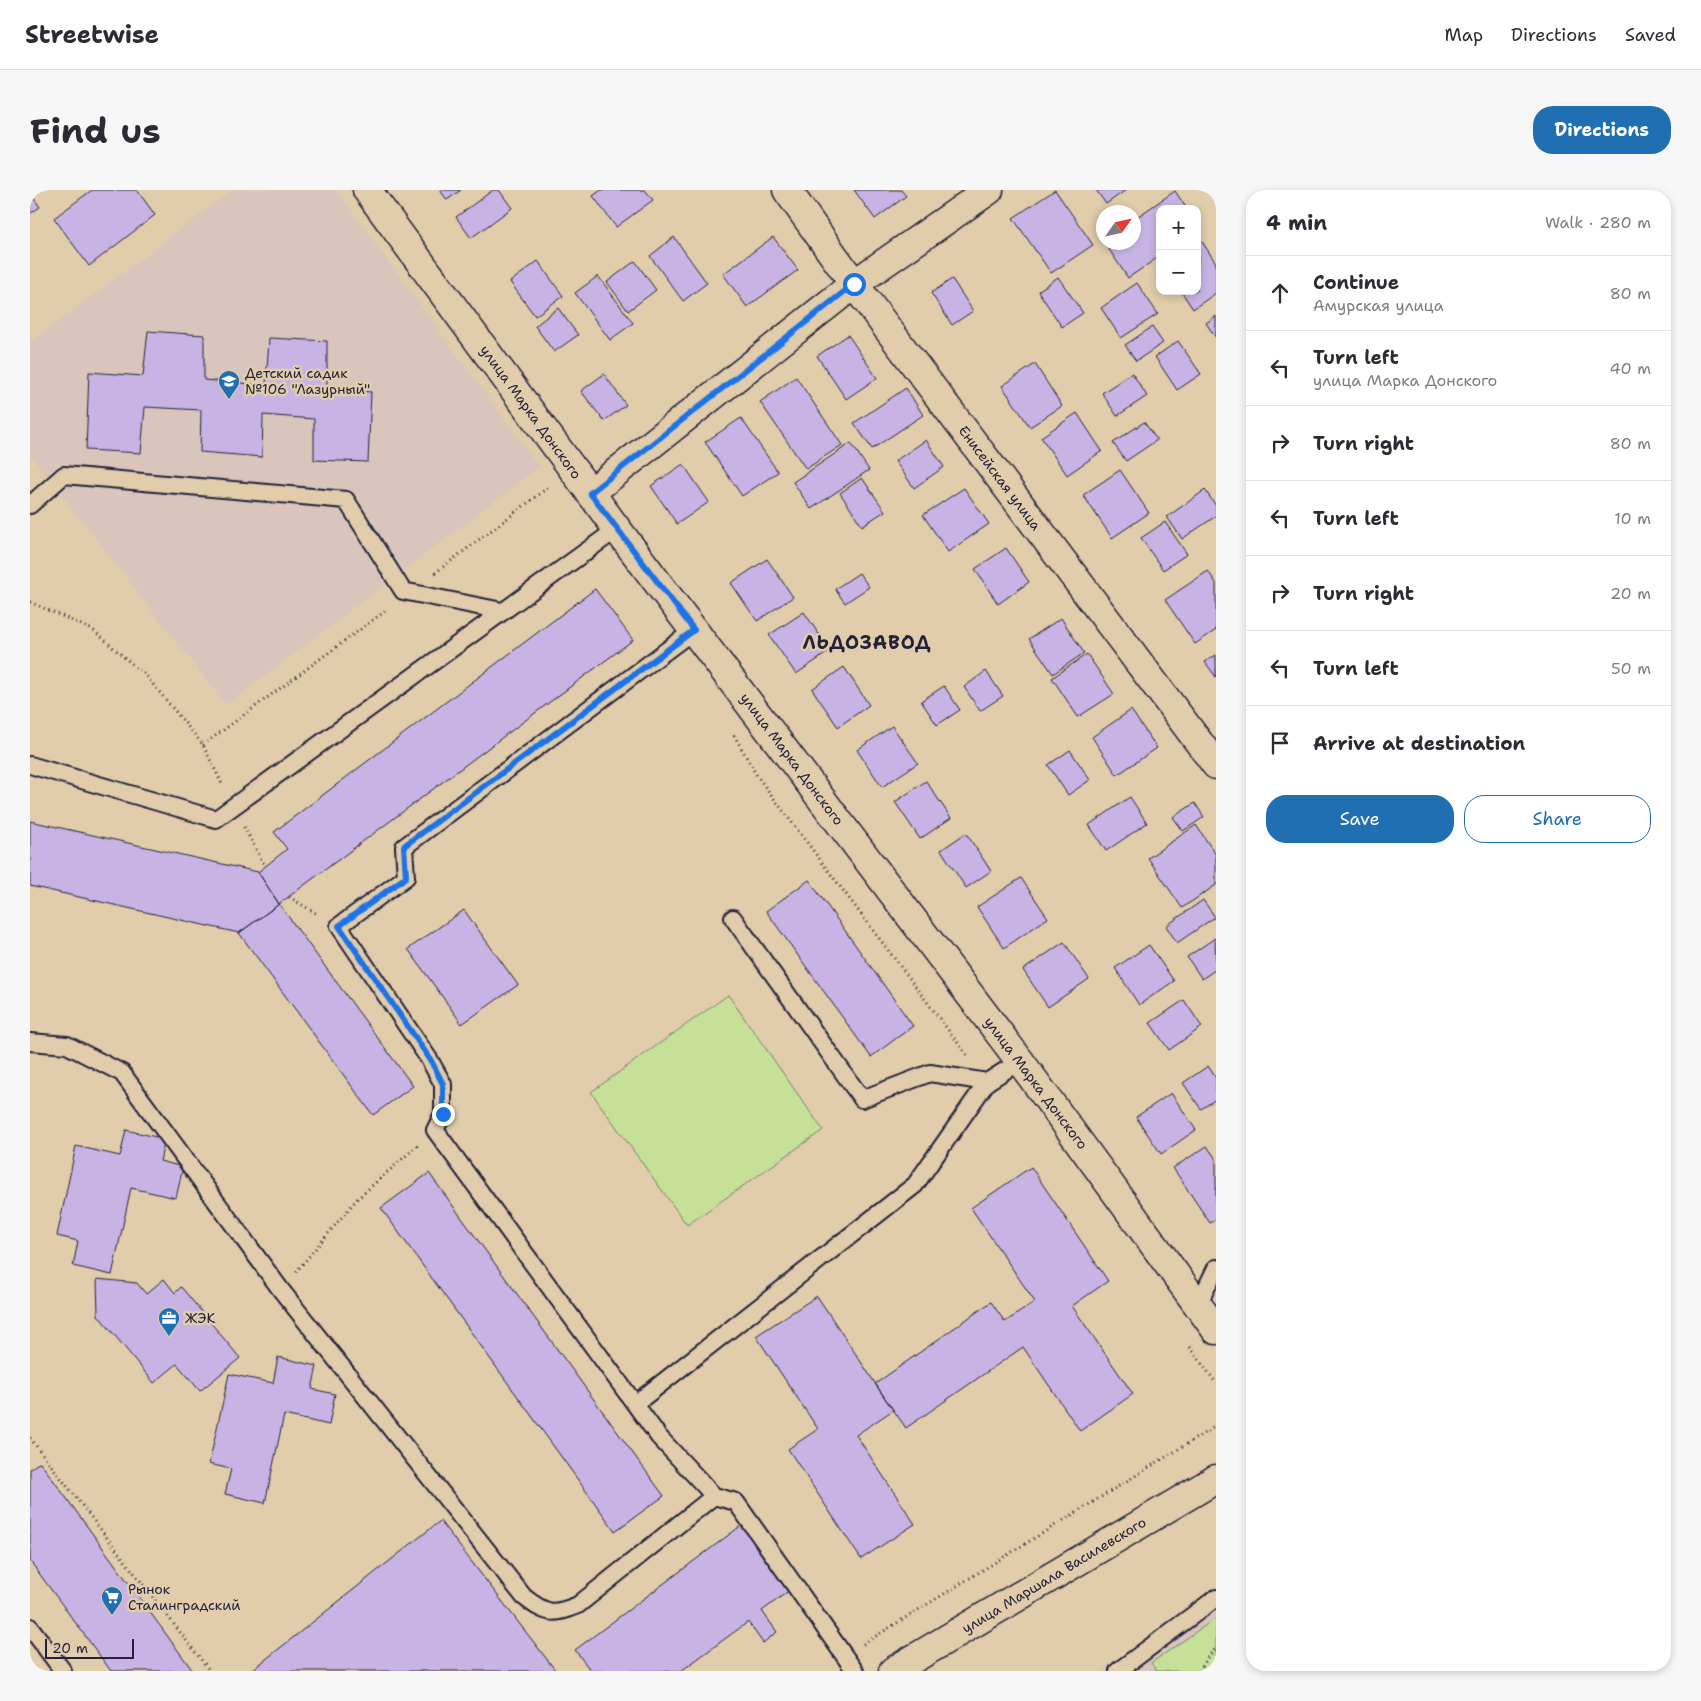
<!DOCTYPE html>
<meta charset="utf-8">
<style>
body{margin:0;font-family:"Shantell Sans",sans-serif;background:#f7f7f7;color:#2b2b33}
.controls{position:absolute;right:15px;top:15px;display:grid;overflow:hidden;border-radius:10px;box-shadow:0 2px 8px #0003}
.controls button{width:45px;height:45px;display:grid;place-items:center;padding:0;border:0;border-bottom:1px solid #e1e1e2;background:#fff;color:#2b2b33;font:25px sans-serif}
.compass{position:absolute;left:1066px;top:15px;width:45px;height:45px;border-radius:50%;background:#fff;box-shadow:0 2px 8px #0003;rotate:56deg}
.scale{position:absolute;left:15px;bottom:12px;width:89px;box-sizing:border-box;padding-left:5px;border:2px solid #22223b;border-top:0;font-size:14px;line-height:18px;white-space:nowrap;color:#22223b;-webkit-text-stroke:4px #e1ccab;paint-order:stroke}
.stop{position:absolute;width:15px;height:15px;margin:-11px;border:4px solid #1a73e8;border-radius:50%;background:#fff}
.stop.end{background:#1a73e8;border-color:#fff;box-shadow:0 1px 5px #0008}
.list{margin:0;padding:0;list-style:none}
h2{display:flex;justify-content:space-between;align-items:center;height:65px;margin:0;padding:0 20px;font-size:21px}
h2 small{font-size:16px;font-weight:400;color:#7c7c81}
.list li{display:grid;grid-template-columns:32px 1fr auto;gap:15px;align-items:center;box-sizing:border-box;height:75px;padding:0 20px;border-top:1px solid #e1e1e2}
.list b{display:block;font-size:19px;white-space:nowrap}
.list p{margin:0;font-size:16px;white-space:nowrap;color:#7c7c81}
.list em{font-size:16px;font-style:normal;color:#7c7c81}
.actions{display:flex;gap:10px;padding:15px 20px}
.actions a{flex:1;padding:11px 0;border:1px solid #1f6fb2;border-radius:20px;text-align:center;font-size:18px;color:#1f6fb2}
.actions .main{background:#1f6fb2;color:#fff}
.icon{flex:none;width:28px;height:28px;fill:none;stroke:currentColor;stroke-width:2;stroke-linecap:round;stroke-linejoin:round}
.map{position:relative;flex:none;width:1186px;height:1481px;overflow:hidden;border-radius:20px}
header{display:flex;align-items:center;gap:30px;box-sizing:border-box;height:70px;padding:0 25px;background:#fff;border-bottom:1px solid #e1e1e2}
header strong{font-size:24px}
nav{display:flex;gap:28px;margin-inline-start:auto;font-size:18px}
.intro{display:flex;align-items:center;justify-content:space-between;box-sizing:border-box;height:120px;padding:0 30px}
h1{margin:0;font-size:35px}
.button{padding:12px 22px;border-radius:20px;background:#1f6fb2;color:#fff;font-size:18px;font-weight:700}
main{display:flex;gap:30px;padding:0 30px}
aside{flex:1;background:#fff;border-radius:20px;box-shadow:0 2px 8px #0003}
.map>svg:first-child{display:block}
.built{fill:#d9c5bc}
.green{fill:#c6e097;stroke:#748169}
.building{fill:#c7b4e4;stroke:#22223b}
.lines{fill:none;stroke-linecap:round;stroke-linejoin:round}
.lane-casing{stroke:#22223b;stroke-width:20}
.street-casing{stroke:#22223b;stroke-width:31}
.secondary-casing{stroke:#22223b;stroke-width:31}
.path{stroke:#22223b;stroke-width:3;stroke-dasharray:1 4;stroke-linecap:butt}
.lane{stroke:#e1ccab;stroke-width:16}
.street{stroke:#e1ccab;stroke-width:28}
.secondary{stroke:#e1ccab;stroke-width:28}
.route{stroke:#1a73e8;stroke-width:6}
.labels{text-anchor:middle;stroke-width:5;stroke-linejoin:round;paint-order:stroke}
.poi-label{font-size:14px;fill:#22223b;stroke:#e1ccab;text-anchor:start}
.street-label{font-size:14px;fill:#22223b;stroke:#e1ccab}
.district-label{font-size:19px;font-weight:bold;letter-spacing:1px;fill:#22223b;stroke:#e1ccab}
</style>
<header>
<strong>Streetwise</strong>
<nav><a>Map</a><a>Directions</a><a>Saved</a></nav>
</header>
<div class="intro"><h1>Find us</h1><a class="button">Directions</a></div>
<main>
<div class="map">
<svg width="1186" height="1481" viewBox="0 0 1186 1481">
<rect width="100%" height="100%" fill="#e1ccab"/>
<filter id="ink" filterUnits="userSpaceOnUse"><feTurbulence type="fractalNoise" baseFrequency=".02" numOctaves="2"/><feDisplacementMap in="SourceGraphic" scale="10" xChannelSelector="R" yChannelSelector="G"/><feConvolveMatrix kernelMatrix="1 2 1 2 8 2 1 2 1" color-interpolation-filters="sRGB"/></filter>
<g filter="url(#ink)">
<!-- built -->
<path class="built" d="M203 0H306L509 277 196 515 0 264V153Z
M1186 1402V1481H1070Z"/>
<!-- green -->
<path class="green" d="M698 805 793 940 657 1035 561 902Z
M1186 1428V1481H1127L1121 1473Z"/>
<!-- building -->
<path class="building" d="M62 0H107L125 25 59 76 24 28Z
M410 0H431L417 10Z
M463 0H469L482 18 441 48 426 27Z
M571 0H615L623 10 586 37 563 6Z
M824 0H871L876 6 845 29Z
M1025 0 1063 55 1021 83 983 28Z
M1066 0H1096L1076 14Z
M1145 1 1157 19H1130V66L1098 88 1074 52H1104V29Z
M0 3 10 17 1 23 0 22Z
M644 47 677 93 653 111 620 66Z
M743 47 768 80 717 117 693 84Z
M1169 47 1186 73V103L1163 119 1151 101H1167Z
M508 71 533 106 505 126 480 92Z
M605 71 626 100 598 121 577 92Z
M568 86 603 133 580 150 545 103Z
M1028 87 1053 123 1032 137 1008 101Z
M922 89 943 121 922 135 901 103Z
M1107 93 1128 124 1091 148 1071 118Z
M528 118 548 145 524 162 505 136Z
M1186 126V148L1176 133Z
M1122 137 1133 153 1106 171 1095 155Z
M118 141 174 145V190L236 195 239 148 297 151V198L341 202 338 272 284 270V229L233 225 232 267 170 262 171 220 115 217 111 263 56 260 59 182 113 186Z
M818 145 847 188 816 209 787 166Z
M1148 151 1171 184 1147 200 1125 167Z
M1005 174 1032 216 1000 237 972 196Z
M1102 183 1117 206 1087 226 1072 203Z
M574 184 596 215 574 231 551 201Z
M766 187 812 255 776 279 730 212Z
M876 198 893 225 842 259 824 233Z
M1047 223 1072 261 1037 285 1011 247Z
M711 228 748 282 712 306 675 252Z
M1114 232 1127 250 1096 271 1083 253Z
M896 250 914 277 884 298 865 271Z
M821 253 839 280 781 319 763 292Z
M653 274 679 312 647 334 621 296Z
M1090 280 1119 323 1082 348 1053 305Z
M832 288 855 321 832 336 810 303Z
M934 298 959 334 918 362 893 325Z
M1175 300 1186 316V326L1152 349 1137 327Z
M1135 332 1157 364 1133 380 1111 348Z
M976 358 999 392 968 414 945 379Z
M737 369 763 407 727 431 701 393Z
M1178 381 1186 393V440L1165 454 1135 410Z
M829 383 839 397 815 413 805 399Z
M565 399 603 450 249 714 228 682 257 659 244 642Z
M774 422 800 461 766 484 739 445Z
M1031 428 1054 463 1023 484 999 449Z
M1057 464 1084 504 1048 527 1022 488Z
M1186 465V487L1175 472Z
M814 477 839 515 808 537 782 499Z
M956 481 973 506 950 521 934 497Z
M914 496 930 520 907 535 891 511Z
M1101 520 1127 558 1087 585 1062 547Z
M862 536 888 573 852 597 827 560Z
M1040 560 1060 590 1038 605 1018 575Z
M896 591 921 628 890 649 865 612Z
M1100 607 1117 633 1076 661 1059 635Z
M1165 613 1174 627 1153 641 1143 627Z
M0 631 228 682 249 714 209 743 0 696Z
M1166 635 1186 665V695L1152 718 1118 668Z
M936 643 961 681 936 698 911 660Z
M991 688 1018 728 974 758 947 717Z
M779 690 883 836 841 867 736 721Z
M1173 710 1185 727 1147 753 1136 736Z
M249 714 383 896 343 925 209 743Z
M434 720 488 795 432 834 378 759Z
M1185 748 1186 779 1172 789 1157 767Z
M1034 752 1059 789 1018 817 993 780Z
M1119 755 1144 791 1109 815 1085 778Z
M1154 810 1172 837 1139 860 1120 833Z
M1178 876 1186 888V909L1171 919 1153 893Z
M1141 903 1166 940 1131 964 1106 927Z
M96 940 135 949 130 971 153 977 146 1008 101 998 82 1085 43 1076 48 1051 27 1046 46 956 90 966Z
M1177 956 1186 969V1029L1180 1033 1143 978Z
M1001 977 1078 1091 1042 1116 1103 1204 1050 1241 993 1157 876 1238 845 1194 961 1112 975 1132 1005 1112 941 1018Z
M399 983 634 1306 585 1341 351 1018Z
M67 1089 107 1093 116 1104 134 1089 145 1103 151 1097 210 1168 170 1201 147 1174 124 1193 68 1125Z
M787 1106 863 1220 826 1245 885 1334 831 1369 758 1259 788 1239 726 1146Z
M248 1167 287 1176 282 1199 305 1204 299 1235 254 1225 235 1313 195 1304 201 1279 179 1274 199 1184 243 1193Z
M10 1272 163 1481H81L0 1371V1279Z
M410 1331 526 1481H221Z
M716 1332 764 1397 732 1421 747 1442 733 1453 718 1432 651 1481H561L545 1460Z"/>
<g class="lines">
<!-- lane casing -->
<g class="lane-casing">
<path id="lane" d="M0 315 34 285 316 310 373 401 472 421
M664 440 374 657 376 687 309 736 399 869 413 894V924L405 940 629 1247 684 1306 706 1312 825 1481
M0 575 186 629 587 339
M703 728 832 909 900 883 957 892
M0 852 37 855 92 883 251 1100 494 1407C516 1424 522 1426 548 1415L684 1306
M1168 1115 1186 1078
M605 1214 885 995 957 892 990 871
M0 1437 33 1481
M1088 1481 1186 1408"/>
</g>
<!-- street casing -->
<g class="street-casing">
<path id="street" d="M337 0 587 339 990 871 1186 1140
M757 0 824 94 1186 575
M560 303 824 94 959 0"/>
</g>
<!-- secondary casing -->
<g class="secondary-casing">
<path id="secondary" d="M863 1481 1186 1289"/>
</g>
<!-- path -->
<path class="path" d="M405 383 520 296
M0 412 63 440 117 487 173 555 193 596
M704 545 727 586 937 865
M173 555 358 419
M214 637 235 676
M259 707 289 725
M266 1082 327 1009 388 955
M1160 1157 1186 1193
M0 1248 180 1481
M833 1454 1186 1236
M1170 1481 1177 1468 1186 1458"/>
<!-- lane -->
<use href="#lane" class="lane"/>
<!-- street -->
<use href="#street" class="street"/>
<!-- secondary -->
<use href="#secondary" class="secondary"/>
</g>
</g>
<g class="lines" filter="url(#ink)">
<!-- route -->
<path class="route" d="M413 924V894L400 869 309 736 376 687 374 656 664 440 560 303 824 94"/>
</g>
<!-- icons -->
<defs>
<g id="school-pin" transform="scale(1.125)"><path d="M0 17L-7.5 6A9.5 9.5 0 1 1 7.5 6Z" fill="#1f6fb2" stroke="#e1ccab"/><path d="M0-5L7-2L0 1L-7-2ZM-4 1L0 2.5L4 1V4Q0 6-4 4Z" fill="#fff"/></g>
<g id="office-pin" transform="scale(1.125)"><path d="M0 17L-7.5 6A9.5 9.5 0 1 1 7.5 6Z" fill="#1f6fb2" stroke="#e1ccab"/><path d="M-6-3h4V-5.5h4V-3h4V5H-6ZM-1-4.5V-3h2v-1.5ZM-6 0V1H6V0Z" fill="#fff"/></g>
<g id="supermarket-pin" transform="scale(1.125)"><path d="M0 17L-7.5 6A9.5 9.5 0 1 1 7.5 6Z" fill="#1f6fb2" stroke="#e1ccab"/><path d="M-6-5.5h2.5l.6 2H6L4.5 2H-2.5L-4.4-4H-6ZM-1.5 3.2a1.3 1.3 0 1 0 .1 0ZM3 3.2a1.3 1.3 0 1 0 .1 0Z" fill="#fff"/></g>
</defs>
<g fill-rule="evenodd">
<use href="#school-pin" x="199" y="191"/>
<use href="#office-pin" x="139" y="1128"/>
<use href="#supermarket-pin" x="82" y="1407"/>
</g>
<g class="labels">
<!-- poi labels -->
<g class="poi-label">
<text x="215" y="188">Детский садик<tspan x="215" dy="16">№106 "Лазурный"</tspan></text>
<text x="155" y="1133">ЖЭК</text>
<text x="98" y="1404">Рынок<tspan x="98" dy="16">Сталинградский</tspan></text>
</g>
<!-- street labels -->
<g class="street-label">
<text transform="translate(501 222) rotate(54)" y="5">улица Марка Донского</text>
<text transform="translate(970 288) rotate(53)" y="5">Енисейская улица</text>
<text transform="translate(762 569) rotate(53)" y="5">улица Марка Донского</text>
<text transform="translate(1006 893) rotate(53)" y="5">улица Марка Донского</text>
<text transform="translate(1024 1385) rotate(-31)" y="5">улица Маршала Василевского</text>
</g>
<!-- district labels -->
<g class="district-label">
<text x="837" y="459">ЛЬДОЗАВОД</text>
</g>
</g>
</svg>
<div class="controls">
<button>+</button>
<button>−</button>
</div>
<svg class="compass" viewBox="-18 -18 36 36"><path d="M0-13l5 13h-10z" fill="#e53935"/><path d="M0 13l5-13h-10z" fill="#7c7c81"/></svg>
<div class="scale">20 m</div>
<div class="stop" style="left:824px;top:94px"></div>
<div class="stop end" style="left:413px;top:924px"></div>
</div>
<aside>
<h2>4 min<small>Walk · 280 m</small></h2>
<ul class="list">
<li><svg class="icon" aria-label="ahead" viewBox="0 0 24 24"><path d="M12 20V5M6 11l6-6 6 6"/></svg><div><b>Continue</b><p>Амурская улица</p></div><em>80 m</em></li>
<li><svg class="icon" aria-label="left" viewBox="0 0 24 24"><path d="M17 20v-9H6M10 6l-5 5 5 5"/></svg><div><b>Turn left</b><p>улица Марка Донского</p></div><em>40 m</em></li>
<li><svg class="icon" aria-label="right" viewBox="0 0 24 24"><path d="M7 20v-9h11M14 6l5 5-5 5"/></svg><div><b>Turn right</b></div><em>80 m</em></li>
<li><svg class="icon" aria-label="left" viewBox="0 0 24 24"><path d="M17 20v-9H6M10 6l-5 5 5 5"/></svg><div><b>Turn left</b></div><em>10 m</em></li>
<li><svg class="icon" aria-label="right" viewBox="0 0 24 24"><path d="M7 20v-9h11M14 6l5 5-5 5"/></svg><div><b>Turn right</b></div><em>20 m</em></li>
<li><svg class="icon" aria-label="left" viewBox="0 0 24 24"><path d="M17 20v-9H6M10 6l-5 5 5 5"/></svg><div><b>Turn left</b></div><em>50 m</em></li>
<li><svg class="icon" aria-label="arrive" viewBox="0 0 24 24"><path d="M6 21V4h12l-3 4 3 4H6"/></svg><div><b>Arrive at destination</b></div></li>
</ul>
<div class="actions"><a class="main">Save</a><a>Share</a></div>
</aside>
</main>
